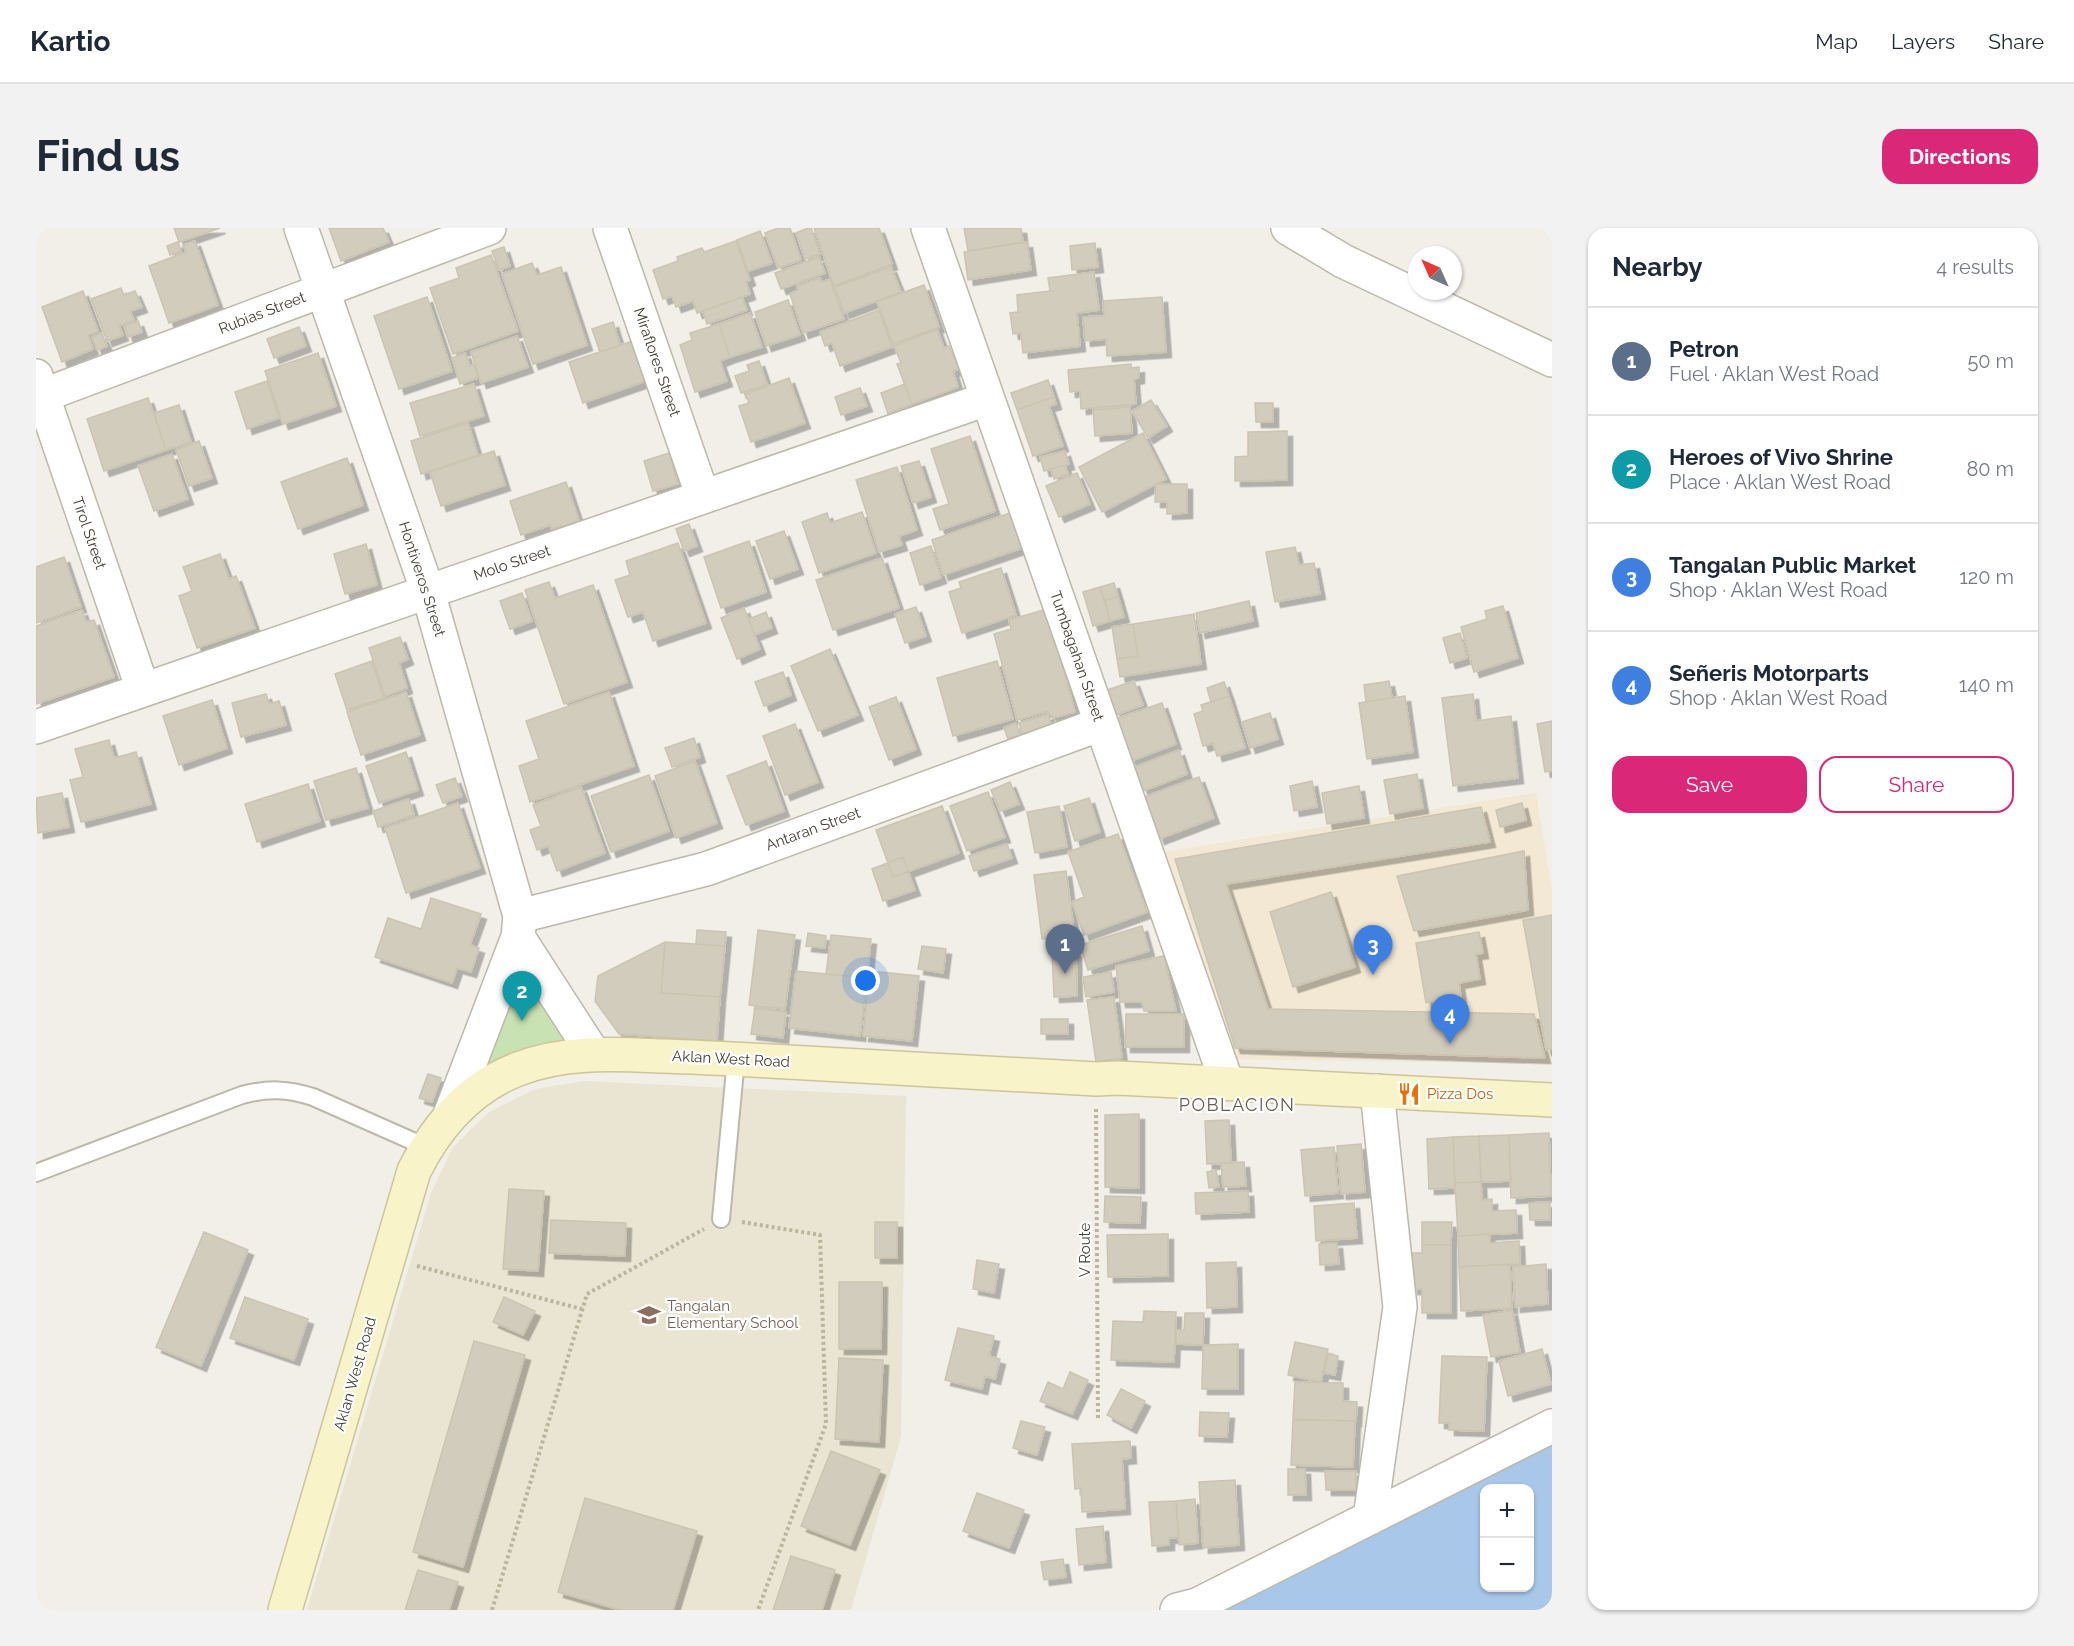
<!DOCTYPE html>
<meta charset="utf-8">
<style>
body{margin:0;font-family:Raleway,sans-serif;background:#f2f2f3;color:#1f2937}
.controls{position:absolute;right:18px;bottom:18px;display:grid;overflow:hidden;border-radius:12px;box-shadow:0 2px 4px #0004}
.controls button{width:54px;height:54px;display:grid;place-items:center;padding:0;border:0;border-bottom:2px solid #e0e1e3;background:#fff;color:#1f2937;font:30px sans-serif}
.compass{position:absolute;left:1372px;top:18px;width:54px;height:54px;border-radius:50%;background:#fff;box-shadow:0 2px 4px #0004;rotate:315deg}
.you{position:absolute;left:830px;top:753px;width:21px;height:21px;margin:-15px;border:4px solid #fff;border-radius:50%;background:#1a73e8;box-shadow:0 0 0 9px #1a73e833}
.badge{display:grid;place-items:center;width:39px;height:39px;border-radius:50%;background:#db2777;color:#fff;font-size:20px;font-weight:700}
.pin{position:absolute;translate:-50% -50px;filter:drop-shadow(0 2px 3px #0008)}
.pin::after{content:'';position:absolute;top:32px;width:21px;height:18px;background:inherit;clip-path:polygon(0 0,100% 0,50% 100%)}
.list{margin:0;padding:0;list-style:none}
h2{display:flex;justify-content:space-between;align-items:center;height:78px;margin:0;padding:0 24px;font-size:26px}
h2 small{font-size:20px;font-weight:400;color:#747a83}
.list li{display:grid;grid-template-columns:39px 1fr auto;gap:18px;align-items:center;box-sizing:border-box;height:108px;padding:0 24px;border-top:2px solid #e0e1e3}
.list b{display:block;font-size:22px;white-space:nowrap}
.list p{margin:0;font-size:20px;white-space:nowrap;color:#747a83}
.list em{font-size:20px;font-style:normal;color:#747a83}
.actions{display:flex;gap:12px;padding:18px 24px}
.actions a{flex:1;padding:14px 0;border:2px solid #db2777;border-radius:18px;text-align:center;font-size:21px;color:#db2777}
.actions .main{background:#db2777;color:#fff}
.map{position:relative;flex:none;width:1516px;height:1382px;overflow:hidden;border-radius:18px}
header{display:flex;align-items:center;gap:36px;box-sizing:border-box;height:84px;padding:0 30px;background:#fff;border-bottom:2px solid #e0e1e3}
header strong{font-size:28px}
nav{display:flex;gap:33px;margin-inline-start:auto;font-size:21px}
.intro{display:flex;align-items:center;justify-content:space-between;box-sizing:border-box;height:144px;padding:0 36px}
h1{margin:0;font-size:42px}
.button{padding:15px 27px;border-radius:18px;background:#db2777;color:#fff;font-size:21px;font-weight:700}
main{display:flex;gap:36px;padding:0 36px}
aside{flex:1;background:#fff;border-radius:18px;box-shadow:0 2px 4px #0004}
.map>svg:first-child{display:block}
.commercial{fill:#f2e8d3}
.education{fill:#e9e5d2}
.green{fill:#c8e2b3}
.water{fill:#a8c7e9;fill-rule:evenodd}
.building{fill:#d2ccbd;stroke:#ccc4b1;stroke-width:1.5;filter:url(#shadow)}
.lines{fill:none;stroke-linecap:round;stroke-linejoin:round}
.service-casing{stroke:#bcb8aa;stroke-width:20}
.minor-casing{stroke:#bcb8aa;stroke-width:36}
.tertiary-casing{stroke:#bcb8aa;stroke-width:36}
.secondary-casing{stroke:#cdc59a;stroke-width:36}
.path{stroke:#bcb49d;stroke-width:4;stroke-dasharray:3 3;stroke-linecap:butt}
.service{stroke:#fff;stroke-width:16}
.minor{stroke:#fff;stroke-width:33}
.tertiary{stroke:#fff;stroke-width:33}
.secondary{stroke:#f9f3c9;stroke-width:33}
.labels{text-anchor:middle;stroke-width:4.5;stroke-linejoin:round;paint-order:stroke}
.street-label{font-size:15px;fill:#444036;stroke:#fff}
.food-label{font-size:15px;fill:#c56008;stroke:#fff;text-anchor:start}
.education-label{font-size:15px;fill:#785e54;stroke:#fff;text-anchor:start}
.quarter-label{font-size:18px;letter-spacing:1.5px;fill:#655f4f;stroke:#fff}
</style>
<header>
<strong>Kartio</strong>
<nav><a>Map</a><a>Layers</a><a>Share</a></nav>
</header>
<div class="intro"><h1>Find us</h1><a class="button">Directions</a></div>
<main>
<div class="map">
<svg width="1516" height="1382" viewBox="0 0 1516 1382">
<defs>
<filter id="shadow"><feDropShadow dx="5.5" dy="5.5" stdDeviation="0" flood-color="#0004"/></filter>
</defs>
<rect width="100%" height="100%" fill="#f1efe7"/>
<!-- commercial -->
<path class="commercial" d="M1500 565 1516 663V836L1188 831 1115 626Z"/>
<!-- education -->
<path class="education" d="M548 853 870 868 865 1209 815 1382H271L395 965 417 919 453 884 499 861Z"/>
<!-- green -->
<path class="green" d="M485 743 534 818 446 842Z"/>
<!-- water -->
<path class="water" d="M1516 1208V1382H1182ZM1448 1260H1494V1360H1448Z"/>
<!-- building -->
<path class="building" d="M138 0H184L143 14Z
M293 0H347L353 14 305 33Z
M742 0H754L765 32 742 40 729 5Z
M772 0H775L784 26 769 31 760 5Z
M778 0H843L856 36 798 58Z
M928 0H985L987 14 932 23Z
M724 3 736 35 712 43 701 12Z
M159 13 182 77 133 95 113 38 150 24 147 17Z
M700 13 714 52 710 54 714 66 661 85 657 73 640 79 636 68 627 71 617 42 642 33 641 29 666 20 668 24Z
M142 14 145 23 134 27 131 18Z
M991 14 995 42 932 52 928 24Z
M1059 15 1062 39 1036 42 1034 18Z
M468 19 474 38 463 42 456 23Z
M455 27 482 103 417 126 394 60 423 50 420 40Z
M783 29 789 45 745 61 739 45Z
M496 35 501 47 525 39 551 117 497 136 466 46Z
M855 39 865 64 808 85 799 59Z
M1058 44 1063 82 1041 85 1044 118 987 125 985 105 977 106 974 85 982 84 981 67 1014 63 1012 50Z
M784 50 786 54 794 51 808 91 767 105 754 66 762 62 761 58Z
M888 57 903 99 857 116 841 74Z
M85 60 88 67 99 63 106 79 94 83 98 92 83 98 87 107 71 113 55 71Z
M47 63 62 103 52 107 57 121 26 134 6 79Z
M391 69 416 143 363 161 338 88Z
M706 69 711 82 671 96 667 83Z
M1126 69 1130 124 1071 128 1070 111 1049 113 1047 89 1068 88 1067 73Z
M752 72 764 107 730 118 719 84Z
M843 82 856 119 804 138 796 115 789 118 784 104Z
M714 85 726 119 694 129 683 96Z
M102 93 106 104 92 109 88 98Z
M577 94 584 117 564 124 556 101Z
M683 96 694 129 684 133 691 153 659 164 644 117 656 112 654 105Z
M263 99 270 118 238 130 231 111Z
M901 101 908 120 913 118 923 141 917 143 922 159 876 176 861 136 865 135 858 118Z
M65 105 71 118 61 122 56 109Z
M481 108 492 139 445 155 435 124Z
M597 113 610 153 547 175 533 134Z
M282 125 300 178 247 196 229 143Z
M429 125 434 138 438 136 442 150 424 156 416 130Z
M723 133 731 156 705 165 699 148 713 143 711 137Z
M1095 136V140L1103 139V150L1098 151 1100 176 1045 181 1044 163 1034 164 1032 142Z
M753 150 769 195 715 214 703 178 713 175 710 166Z
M1012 152 1018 169 981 182 975 165Z
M231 153 243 190 211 201 199 164Z
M438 156 448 188 384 208 374 175Z
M869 156 876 176 852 186 845 165Z
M824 160 831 178 805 187 799 169Z
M1018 169 1020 176 1013 178 1027 218 997 228 981 182Z
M112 170 130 222 68 243 51 191Z
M1115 172 1131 198 1112 210 1096 183Z
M1219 175H1237V194H1220Z
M143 177 155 214 130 222 118 185Z
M1094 179 1096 205 1059 208 1057 182Z
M432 195 442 227 385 246 375 213Z
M1251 203V252L1199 253V229L1212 228V204Z
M1107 205 1130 251 1066 284 1043 239Z
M934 208 959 283 904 302 897 281 913 276 895 221Z
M163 213 176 250 153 258 140 222Z
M458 223 469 257 405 278 394 244Z
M1029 223 1033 236 1008 243 1004 229Z
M633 225 642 256 617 263 608 233Z
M136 226 152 271 118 283 102 238Z
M311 230 327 277 262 301 245 254Z
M883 233 895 269 877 275 865 238Z
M1029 237 1032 246 1018 251 1015 241Z
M861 239 881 302 863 308 866 317 843 324 820 252Z
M1041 245 1054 276 1023 289 1010 258Z
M530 254 543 293 516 301 514 297 485 307 474 273Z
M1120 256H1151V285L1131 286V274H1119Z
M826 284 840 325 783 345 766 294 791 285 794 295Z
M974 285 986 320 907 347 896 312Z
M653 296 661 318 648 323 640 301Z
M748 303 762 341 734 351 720 313Z
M713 313 730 364 685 380 668 329Z
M642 315 670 395 617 413 607 384 592 389 579 352 594 347 590 333Z
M330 316 341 357 309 366 298 326Z
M895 318 905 350 884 357 874 325Z
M1259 319 1263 337 1278 335 1284 366 1239 374 1230 324Z
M184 326 193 351 200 348 219 400 161 420 143 368 156 363 147 339Z
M28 329 45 379 0 395V339Z
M846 330 863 380 797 402 780 352Z
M965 340 980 387 926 405 913 364 925 360 923 354Z
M513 354 519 370 557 357 591 454 528 476 489 362Z
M1078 355 1082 368 1069 373 1064 359Z
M1064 359 1074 393 1057 398 1047 364Z
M486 365 496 393 474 401 464 373Z
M1082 368 1088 389 1074 393 1069 373Z
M1213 373 1217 393 1164 405 1160 385Z
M1467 378 1482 430 1438 444 1425 399 1451 391 1449 383Z
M880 379 890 408 869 415 859 386Z
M708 380 724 421 701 431 685 390Z
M1011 381 1039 484 1017 490 1012 483 981 492 958 406 975 401 973 392Z
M46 382 50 394 58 392 78 449 0 476V398Z
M730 384 736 400 718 407 713 391Z
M1158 386 1165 436 1084 449 1081 431 1102 428 1097 396Z
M1097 396 1102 428 1081 431 1076 399Z
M1424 405 1431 430 1414 435 1407 410Z
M364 409 372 431 363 435 371 460 349 468 333 420Z
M794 421 822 487 782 503 755 438Z
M336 433 348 470 311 482 299 446Z
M961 433 977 491 917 508 901 450Z
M747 444 755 467 728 478 719 454Z
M1098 453 1107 477 1080 487 1071 462Z
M1353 453 1356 470 1330 474 1328 457Z
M1188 454 1193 468 1175 474 1171 460Z
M370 464 384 507 325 527 311 484Z
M573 464 598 538 494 574 483 538 503 531 490 493Z
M230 466 233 476 243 473 250 497 205 509 196 475Z
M1437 466 1440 493 1475 488 1482 550 1417 558 1406 470Z
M1193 468 1209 520 1181 528 1177 515 1167 518 1158 486 1167 483 1165 477Z
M1369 468 1377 524 1331 531 1323 475Z
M860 469 880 521 853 532 833 479Z
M176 472 191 520 143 537 127 488Z
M1126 475 1140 516 1095 533 1079 491Z
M1234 485 1242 511 1214 520 1206 494Z
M1012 486 1015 497 986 506 983 495Z
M1516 493V543L1509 544 1501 496Z
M980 495 984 507 972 511 968 500Z
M759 496 782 554 749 567 727 508Z
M658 510 664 529 636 539 629 520Z
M73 512 78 530 100 524 115 576 45 594 34 552 47 549 39 521Z
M1143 522 1151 546 1107 563 1099 539Z
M370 524 382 562 343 575 330 538Z
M659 533 681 595 640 610 619 548Z
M730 533 748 583 710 597 691 548Z
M320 540 332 580 290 592 278 553Z
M1381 546 1387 580 1354 586 1348 552Z
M613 547 633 603 575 624 555 568Z
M1163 549 1178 590 1123 611 1108 569Z
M419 550 426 568 407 575 400 557Z
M1276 553 1281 579 1258 583 1254 558Z
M974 554 983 576 964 583 955 562Z
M272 556 284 593 221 614 209 576Z
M1323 558 1328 590 1291 596 1286 565Z
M545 559 569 625 521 643 512 618 501 622 494 602 505 598 497 577Z
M952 564 969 609 931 623 914 578Z
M26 565 33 599 2 605 0 570Z
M1053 570 1064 604 1039 613 1028 578Z
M373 571 378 587 342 599 337 583Z
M422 575 444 640 370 665 349 600Z
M1486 575 1490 592 1464 599 1460 582Z
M906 578 923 625 857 649 840 602Z
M1023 578 1031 619 999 625 991 584Z
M1445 579 1454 614 1190 656 1232 781 1498 786 1509 830 1199 820 1139 631Z
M1082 606 1111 684 1048 707 1036 674 1048 669 1032 624Z
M971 616 976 630 938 643 933 628Z
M1488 623 1492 682 1378 703 1361 648Z
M867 629 879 662 847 673 836 641Z
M1030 643 1040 718 1019 720 1017 710 1006 711 998 647Z
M1295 664 1319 739 1257 759 1234 684Z
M395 670 445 686 434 717 443 720 435 744 421 740 416 755 339 729 352 690 385 701Z
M1516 687V821L1510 822 1487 692Z
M1106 698 1113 723 1052 742 1044 717Z
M661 702 690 704 689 718 660 716Z
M722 702 759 707 749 781 713 777Z
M1443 704 1447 725 1440 726 1444 751 1423 755 1425 769 1390 775 1380 715Z
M772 705 790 708 789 720 770 718Z
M795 707 835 711 831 750 790 746Z
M629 714 689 718 684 769 625 765Z
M629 714 625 765 684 769 681 813 583 806 559 773 562 748Z
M886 718 910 721 907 745 882 741Z
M1040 723 1041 768 1018 769 1016 724Z
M1128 728 1140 783H1108L1106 774H1084L1080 738Z
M760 743 831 750 824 808 753 800Z
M834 743 883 748 876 813 827 808Z
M1075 744 1078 764 1050 769 1047 749Z
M1078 769 1086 830 1060 834 1051 772Z
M719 780 750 784 747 810 715 806Z
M1090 786H1148V819H1089Z
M1005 791H1032V806H1005Z
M392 846 405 850 396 874 383 870Z
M1103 886V960L1069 959V887Z
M1193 892 1195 935 1171 936 1169 893Z
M1513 905 1515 968 1475 970 1473 907Z
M1473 907 1475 953 1445 954 1443 908Z
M1443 908 1445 954 1419 955 1417 909Z
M1417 909 1419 960 1393 961 1391 911Z
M1325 916 1329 964 1305 966 1301 918Z
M1298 919 1302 965 1269 968 1265 922Z
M1208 934 1210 958 1187 959 1185 935Z
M1180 942 1183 959 1173 960 1171 944Z
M1445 954 1446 972 1456 971V983L1480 982 1481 1005 1422 1008 1419 955Z
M473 961 508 963 502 1043 467 1041Z
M1212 963 1213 984 1160 986 1159 965Z
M1069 968 1105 969 1104 995 1068 994Z
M1514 974V992H1494L1493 975Z
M1318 975 1321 1010 1280 1013 1278 978Z
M515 992 590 995 589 1028 513 1025Z
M839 994H861V1030H839Z
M1386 994H1416L1415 1017H1386Z
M168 1004 212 1022 165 1138 120 1119Z
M1132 1006V1048L1072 1049 1071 1007Z
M1454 1006V1015L1483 1013 1484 1036 1423 1039 1422 1008Z
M1301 1015 1303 1036 1284 1037 1283 1016Z
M1386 1017H1415V1085H1386V1061H1376V1025H1386Z
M941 1032 963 1036 958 1065 937 1061Z
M1200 1034 1201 1079 1171 1080 1170 1035Z
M1474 1036 1476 1080 1425 1083 1423 1039Z
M1510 1036 1512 1076 1479 1079 1477 1039Z
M803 1054H846L845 1121H803Z
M209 1069 272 1091 258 1132 194 1110Z
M468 1069 499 1083 487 1107 457 1094Z
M1476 1082 1484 1124 1455 1129 1447 1087Z
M1108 1083 1140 1084 1138 1134 1075 1132 1077 1093 1107 1094Z
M1149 1085H1168L1167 1117 1140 1116V1102H1148Z
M922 1100 958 1108 953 1128 964 1131 959 1151 949 1148 946 1161 909 1152Z
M438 1113 489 1127 427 1339 377 1324Z
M1259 1114 1292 1121 1285 1154 1252 1147Z
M1202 1116V1161H1166L1167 1117Z
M1506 1121 1515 1156 1472 1168 1463 1133Z
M1292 1126 1302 1128 1299 1147 1288 1145Z
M1406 1128 1451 1129 1448 1203 1413 1202V1195H1403Z
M803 1130 847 1132 843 1214 799 1211Z
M1034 1144 1052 1152 1036 1186 1004 1173 1012 1154 1027 1161Z
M1259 1154 1307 1155V1173L1321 1174 1320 1193 1257 1191Z
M1085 1161 1109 1173 1095 1200 1071 1187Z
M1164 1184 1193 1185 1191 1209 1163 1208Z
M1257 1192 1319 1193 1317 1239 1255 1237Z
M985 1193 1009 1199 1001 1227 977 1220Z
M1094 1213 1095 1230 1086 1231 1089 1281 1046 1284 1045 1260 1039 1261 1036 1216Z
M795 1223 844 1242 814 1317 765 1298Z
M1252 1241H1269L1270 1267H1252Z
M1289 1243H1320V1262H1290Z
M1199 1252 1203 1317 1167 1320 1163 1254Z
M941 1265 988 1282 973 1320 927 1303Z
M549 1270 661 1303 637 1382H584L522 1364Z
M1159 1271 1162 1315 1143 1317 1140 1273Z
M1140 1273 1143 1309 1133 1310V1317L1116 1318 1113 1274Z
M1067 1298 1070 1334 1043 1337 1040 1301Z
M755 1328 799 1342 786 1382H737Z
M1027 1331 1030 1349 1008 1352 1005 1334Z
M382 1342 422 1354 413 1382H369Z"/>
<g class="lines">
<!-- service casing -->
<g class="service-casing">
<path id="service" d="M0 945 206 867C232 860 252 861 277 869L390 919
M685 991 700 831"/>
</g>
<!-- minor casing -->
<g class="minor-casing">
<path id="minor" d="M574 0 667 269
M892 0 1191 855
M1252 0 1307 33 1516 132
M0 148 107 462
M0 170 453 0
M0 499 951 171
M484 688 670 641 1065 496
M1334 1290 1364 1079 1341 863
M1141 1382 1161 1377 1516 1198"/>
</g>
<!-- tertiary casing -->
<g class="tertiary-casing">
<path id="tertiary" d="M265 0 392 364 484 688 482 709 414 887
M482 709 557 825"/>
</g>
<!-- secondary casing -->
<g class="secondary-casing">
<path id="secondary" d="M249 1382 378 943C401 897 433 860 482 841 528 823 577 826 625 828 662 829 698 831 734 833 843 839 952 845 1060 851L1082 850 1516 872"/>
</g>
<!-- path -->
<path class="path" d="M1060 881 1062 1192
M706 994 784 1007 790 1196 722 1382
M381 1038 546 1081
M456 1382 551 1066 668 1001"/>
<!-- service -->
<use href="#service" class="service"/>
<!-- minor -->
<use href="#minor" class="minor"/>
<!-- tertiary -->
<use href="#tertiary" class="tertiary"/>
<!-- secondary -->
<use href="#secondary" class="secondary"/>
</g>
<!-- icons -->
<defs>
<g id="restaurant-bare" transform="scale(1.8)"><path d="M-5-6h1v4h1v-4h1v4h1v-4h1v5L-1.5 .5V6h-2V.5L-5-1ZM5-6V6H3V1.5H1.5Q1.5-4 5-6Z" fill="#e8710a" stroke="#fff" stroke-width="2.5" paint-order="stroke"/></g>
<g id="school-bare" transform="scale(1.8)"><path d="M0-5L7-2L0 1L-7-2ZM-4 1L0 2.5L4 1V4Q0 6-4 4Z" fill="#8d6e63" stroke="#fff" stroke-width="2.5" paint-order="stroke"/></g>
</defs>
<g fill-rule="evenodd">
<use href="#restaurant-bare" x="1373" y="866"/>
<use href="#school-bare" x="613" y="1087"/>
</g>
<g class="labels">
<!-- street labels -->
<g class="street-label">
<text transform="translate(226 85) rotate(-21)" y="5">Rubias Street</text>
<text transform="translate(621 134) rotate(71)" y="5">Miraflores Street</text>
<text transform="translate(53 305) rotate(71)" y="5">Tirol Street</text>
<text transform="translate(476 335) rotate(-19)" y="5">Molo Street</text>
<text transform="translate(386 351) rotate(72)" y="5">Hontiveros Street</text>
<text transform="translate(1041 428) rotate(71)" y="5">Tumbagahan Street</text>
<text transform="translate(777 601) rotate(-20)" y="5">Antaran Street</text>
<text transform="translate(695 831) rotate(3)" y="5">Aklan West Road</text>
<text transform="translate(1049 1022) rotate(-90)" y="5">V Route</text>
<text transform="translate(319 1146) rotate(-74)" y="5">Aklan West Road</text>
</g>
<!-- food labels -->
<g class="food-label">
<text x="1391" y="871">Pizza Dos</text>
</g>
<!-- education labels -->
<g class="education-label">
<text x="631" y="1083">Tangalan<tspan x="631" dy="17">Elementary School</tspan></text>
</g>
<!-- quarter labels -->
<g class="quarter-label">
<text x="1201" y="883">POBLACION</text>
</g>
</g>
</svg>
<div class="controls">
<button>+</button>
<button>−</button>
</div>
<svg class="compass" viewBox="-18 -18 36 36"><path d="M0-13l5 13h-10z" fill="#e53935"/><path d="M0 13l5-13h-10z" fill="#747a83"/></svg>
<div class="you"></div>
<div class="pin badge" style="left:1029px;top:746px;background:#5c6f8a">1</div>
<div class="pin badge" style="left:486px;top:793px;background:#0f9aa8">2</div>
<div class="pin badge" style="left:1337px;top:747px;background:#3f7fe0">3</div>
<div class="pin badge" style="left:1414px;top:816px;background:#3f7fe0">4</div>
</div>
<aside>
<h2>Nearby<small>4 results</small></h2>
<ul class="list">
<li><span class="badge" style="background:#5c6f8a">1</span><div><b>Petron</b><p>Fuel · Aklan West Road</p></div><em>50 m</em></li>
<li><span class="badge" style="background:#0f9aa8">2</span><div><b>Heroes of Vivo Shrine</b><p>Place · Aklan West Road</p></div><em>80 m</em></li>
<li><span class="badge" style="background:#3f7fe0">3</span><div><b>Tangalan Public Market</b><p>Shop · Aklan West Road</p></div><em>120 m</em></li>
<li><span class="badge" style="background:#3f7fe0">4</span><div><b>Señeris Motorparts</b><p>Shop · Aklan West Road</p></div><em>140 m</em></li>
</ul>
<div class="actions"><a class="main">Save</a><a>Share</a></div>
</aside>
</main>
